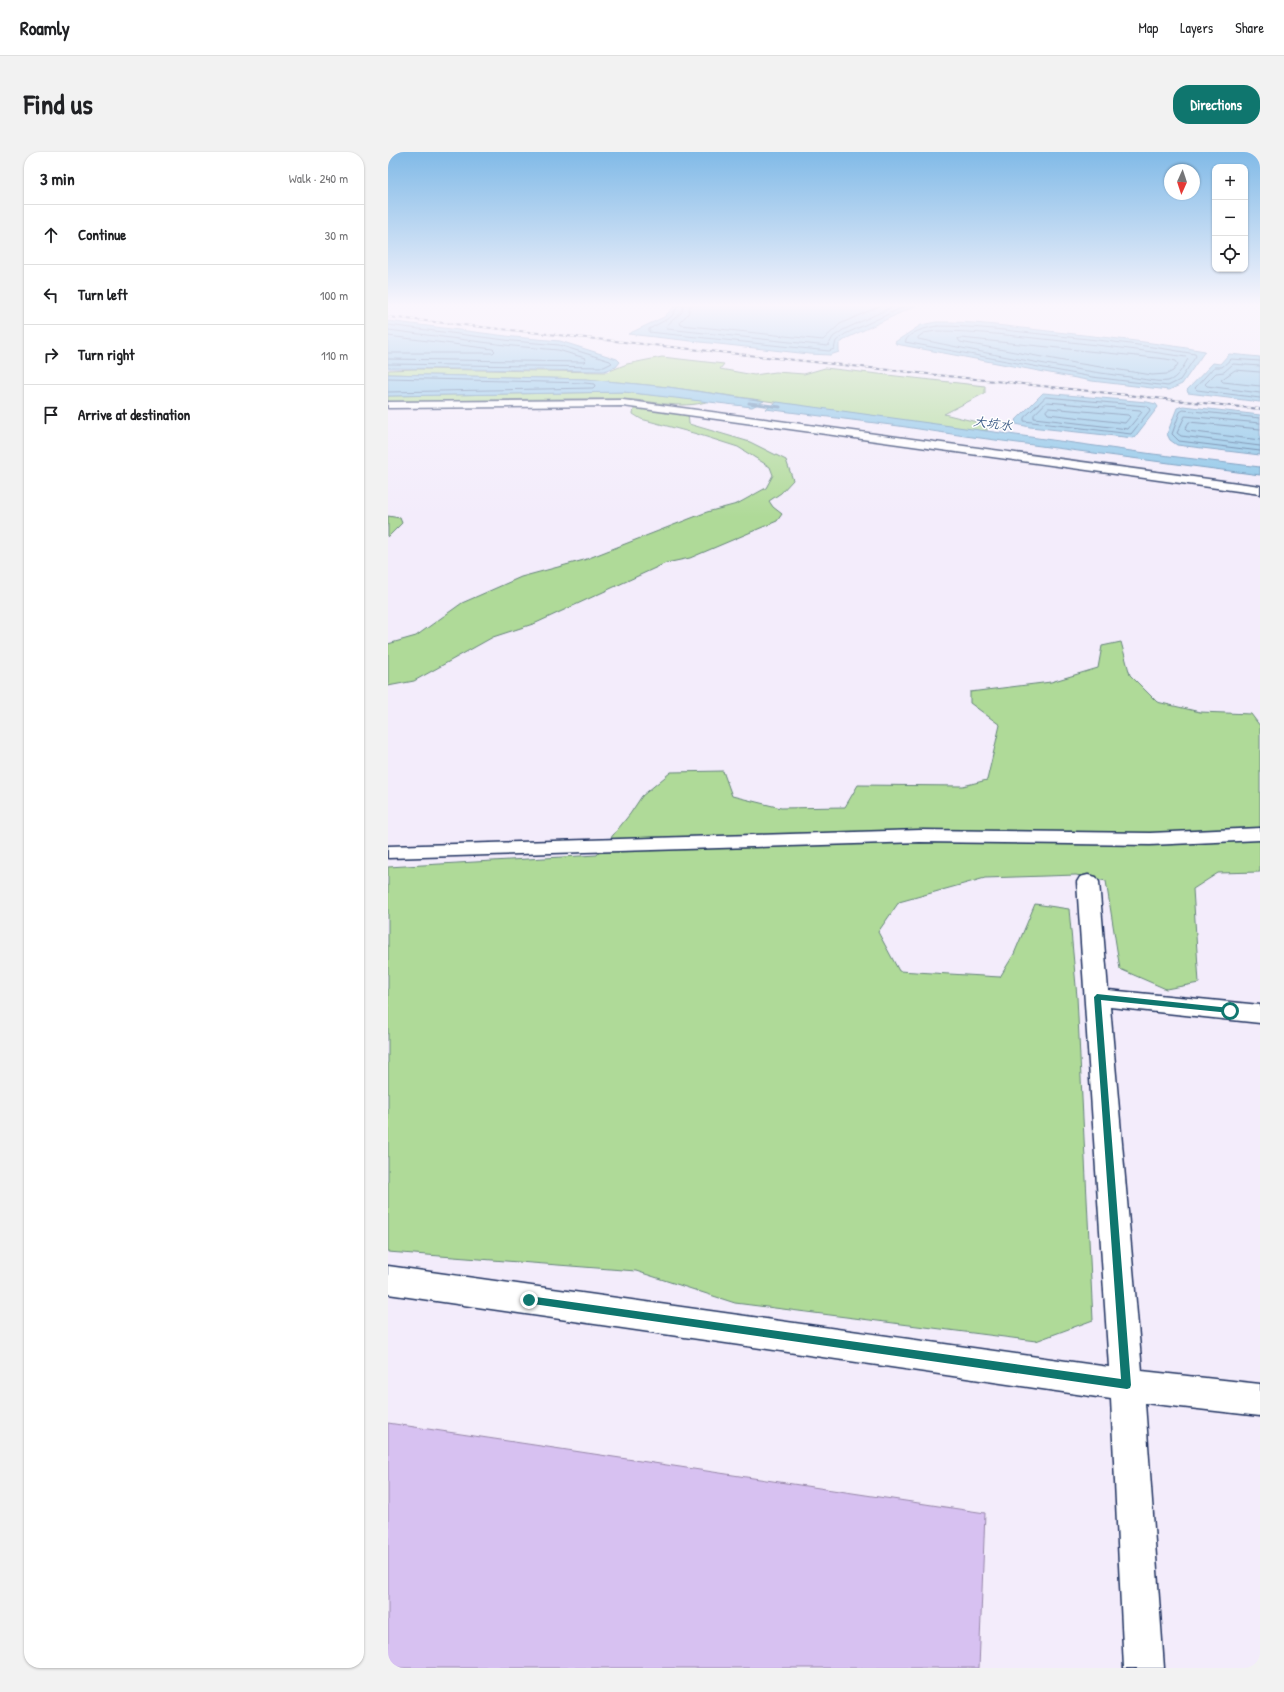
<!DOCTYPE html>
<meta charset="utf-8">
<style>
body{margin:0;font-family:"Patrick Hand","LXGW WenKai TC",sans-serif;background:#f2f2f2;color:#202124}
.controls{position:absolute;right:12px;top:12px;display:grid;overflow:hidden;border-radius:8px;box-shadow:0 1px 3px #0004}
.controls button{width:36px;height:36px;display:grid;place-items:center;padding:0;border:0;border-bottom:1px solid #e0e0e0;background:#fff;color:#202124;font:20px sans-serif}
.compass{position:absolute;left:776px;top:12px;width:36px;height:36px;border-radius:50%;background:#fff;box-shadow:0 1px 3px #0004;rotate:183deg}
.stop{position:absolute;width:12px;height:12px;margin:-9px;border:3px solid #0f766e;border-radius:50%;background:#fff}
.stop.end{background:#0f766e;border-color:#fff;box-shadow:0 1px 4px #0008}
.list{margin:0;padding:0;list-style:none}
h2{display:flex;justify-content:space-between;align-items:center;height:52px;margin:0;padding:0 16px;font-size:17px}
h2 small{font-size:13px;font-weight:400;color:#757577}
.list li{display:grid;grid-template-columns:26px 1fr auto;gap:12px;align-items:center;box-sizing:border-box;height:60px;padding:0 16px;border-top:1px solid #e0e0e0}
.list b{display:block;font-size:15px;white-space:nowrap}
.list em{font-size:13px;font-style:normal;color:#757577}
.icon{flex:none;width:22px;height:22px;fill:none;stroke:currentColor;stroke-width:2;stroke-linecap:round;stroke-linejoin:round}
.map{position:relative;flex:none;width:872px;height:1516px;overflow:hidden;border-radius:16px}
header{display:flex;align-items:center;gap:24px;box-sizing:border-box;height:56px;padding:0 20px;background:#fff;border-bottom:1px solid #e0e0e0}
header strong{font-size:19px}
nav{display:flex;gap:22px;margin-inline-start:auto;font-size:14px}
.intro{display:flex;align-items:center;justify-content:space-between;box-sizing:border-box;height:96px;padding:0 24px}
h1{margin:0;font-size:28px}
.button{padding:10px 18px;border-radius:16px;background:#0f766e;color:#fff;font-size:14px;font-weight:700}
main{display:flex;gap:24px;padding:0 24px}
aside{flex:1;background:#fff;border-radius:16px;box-shadow:0 1px 3px #0004}
.map>svg:first-child{display:block}
.green{fill:#afda98;stroke:#65847b}
.water{fill:#86c3e6;stroke:#5b88b0}
.lines{fill:none;stroke-linecap:round;stroke-linejoin:round}
.shore{stroke:#466a94;stroke-width:1}
.stream{stroke:#5b88b0;stroke-width:3}
.building{fill:#d7c1f1;stroke:#9687a9}
.minor-casing{stroke:#1b2f5e;stroke-width:3}
.minor{fill:#fff;fill-rule:evenodd}
.rail-casing{stroke:#1b2f5e;stroke-width:2}
.rail{stroke:#fff;stroke-width:1.5;stroke-dasharray:4;stroke-linecap:butt}
.route{fill:#0f766e}
.labels{text-anchor:middle;stroke-width:3;stroke-linejoin:round;paint-order:stroke}
.far-water-label{font-size:13px;font-style:italic;fill:#3b5b87;stroke:#fff}
</style>
<header>
<strong>Roamly</strong>
<nav><a>Map</a><a>Layers</a><a>Share</a></nav>
</header>
<div class="intro"><h1>Find us</h1><a class="button">Directions</a></div>
<main>
<aside>
<h2>3 min<small>Walk · 240 m</small></h2>
<ul class="list">
<li><svg class="icon" aria-label="ahead" viewBox="0 0 24 24"><path d="M12 20V5M6 11l6-6 6 6"/></svg><div><b>Continue</b></div><em>30 m</em></li>
<li><svg class="icon" aria-label="left" viewBox="0 0 24 24"><path d="M17 20v-9H6M10 6l-5 5 5 5"/></svg><div><b>Turn left</b></div><em>100 m</em></li>
<li><svg class="icon" aria-label="right" viewBox="0 0 24 24"><path d="M7 20v-9h11M14 6l5 5-5 5"/></svg><div><b>Turn right</b></div><em>110 m</em></li>
<li><svg class="icon" aria-label="arrive" viewBox="0 0 24 24"><path d="M6 21V4h12l-3 4 3 4H6"/></svg><div><b>Arrive at destination</b></div></li>
</ul>
</aside>
<div class="map">
<svg width="872" height="1516" viewBox="0 0 872 1516">
<rect width="100%" height="100%" fill="#f3ecfb"/>
<filter id="ink" filterUnits="userSpaceOnUse"><feTurbulence type="fractalNoise" baseFrequency=".025" numOctaves="2"/><feDisplacementMap in="SourceGraphic" scale="8" xChannelSelector="R" yChannelSelector="G"/><feConvolveMatrix kernelMatrix="1 2 1 2 8 2 1 2 1" color-interpolation-filters="sRGB"/></filter>
<g filter="url(#ink)">
<!-- green -->
<path class="green" d="M274 205 336 212 332 217 366 223 388 220 416 222 437 216 597 234V241L556 262 593 271 600 278 591 279 280 235 198 227 0 222V218L28 217 219 220 239 212Z
M236 240 321 249C291 259 261 247 231 247 154 246 77 249 0 250V244Z
M253 256 300 261 301 272 362 290 398 308 405 328 393 341 381 349 385 355 394 362 389 369 302 406 278 411 148 471 105 485 26 529 0 534V492L28 484 74 451 133 425 196 408 319 360 349 352 378 336 385 323 382 315 350 295 309 282 253 267 245 262 246 257Z
M0 364 12 366 14 371 0 385Z
M733 490 742 523 769 550 812 560 863 562 872 574V720L830 721 805 737 811 831 778 837 732 817 718 729 688 723 597 726 511 750 490 780 511 819 612 825 626 802 647 752 681 757 689 845 705 1168 648 1189 347 1151 248 1119 0 1100V715L209 703 242 662 254 644 283 620 335 619 344 644 393 656 457 655 470 633 575 634 599 628 612 573 582 551V540L663 530 710 516 714 494Z"/>
<!-- water -->
<path class="water" d="M288 153H529L459 186 451 192V200L442 203 421 202 240 182 276 165Z
M0 169 126 185 172 189 229 207 232 210 228 215 216 219 0 216Z
M548 170C585 169 623 175 660 179 712 185 765 190 817 199L794 232 781 238 704 229 508 192 507 190 533 173Z
M841 202 872 205V250L800 241 799 238 825 211 832 212Z
M0 222 198 227 280 235 376 249 364 255 236 240 0 244Z
M655 241 759 250 768 252 770 255 746 286 642 275 628 272 627 269Z
M389 250 765 302 872 315V323L577 284 511 274 378 257Z
M795 254 872 263V303L789 293 782 288 779 282 789 256Z"/>
<g class="lines">
<!-- shore -->
<path class="shore" d="M291 153 283 165 261 177V180L441 199 446 197 448 189 457 182 520 153
M296 153 294 160 278 174 279 177 440 194 445 185 455 178 508 153
M302 153 300 162 292 170 293 173 435 188 452 172 494 153
M0 173 125 189 171 193 222 209 224 211 216 215 0 212
M549 174C587 174 624 179 662 183 710 188 759 193 807 202L808 204 792 228 780 234 704 225 517 190C521 179 539 176 549 174Z
M0 178 125 194 170 198 197 206 198 208 196 210 0 207
M549 179C588 179 626 184 665 188 709 193 754 198 798 205L800 207C795 215 790 226 780 229 769 231 746 225 734 224 666 215 598 201 530 187V185L536 181Z
M0 184 105 197 107 199 105 201H0
M573 186 778 207 788 209 790 212 785 219 779 222 764 223 687 211 572 190 570 187Z
M872 209 843 207 834 215H826L807 236 809 238 872 246
M872 214 845 212 836 220 828 221 817 232 819 234 872 241
M872 220 847 218 833 228 835 230 872 234
M0 226 197 231 206 232 207 234 205 236 0 240
M658 245 758 254 763 257 743 282 636 269V266Z
M659 250 752 258 754 260 740 277 646 266V263Z
M661 256 740 263 742 265 737 271 660 262 658 259Z
M872 266 795 258 792 260 784 282 791 289 872 299
M872 271 797 264 789 281 793 284 872 294
M872 277 801 270 797 277 799 279 872 288"/>
<!-- stream -->
<path class="stream" d="M361 251 392 255"/>
</g>
<!-- building -->
<path class="building" d="M0 1271 597 1361 591 1516H0Z"/>
<g class="lines">
<!-- minor casing -->
<g class="minor-casing">
<path id="minor" d="M235 248 872 334V342L235 254 0 256V250Z
M872 676V688L762 693 532 690 0 706V694L532 678 762 681Z
M700 723 708 725 711 730 720 838 872 853V871L722 855 754 1219 872 1232V1264L757 1251 776 1516H736L723 1247 0 1142V1114L721 1215 689 730 692 725Z"/>
</g>
<!-- minor -->
<use href="#minor" class="minor"/>
<!-- rail casing -->
<g class="rail-casing">
<path id="rail" d="M0 165 872 257"/>
</g>
<!-- rail -->
<use href="#rail" class="rail"/>
</g>
</g>
<!-- sky -->
<linearGradient id="sky" x2="0" y2="1"><stop stop-color="#81bae7"/><stop offset="0.42" stop-color="#faf6fd"/><stop offset="1" stop-color="#faf6fd" stop-opacity="0"/></linearGradient>
<rect width="872" height="365" fill="url(#sky)"/>
<!-- route -->
<path class="route" d="M709 842 842 856 846 859 842 861 713 848 743 1233 742 1236 739 1237 138 1151 137 1148 138 1145 141 1144 733 1227 706 845Z"/>
<g class="labels">
<!-- far-water labels -->
<g class="far-water-label">
<text transform="translate(605 271) rotate(8)" y="5">大坑水</text>
</g>
</g>
</svg>
<div class="controls">
<button>+</button>
<button>−</button>
<button><svg class="icon" aria-label="locate" viewBox="0 0 24 24"><circle cx="12" cy="12" r="6"/><path d="M12 2v4M12 18v4M2 12h4M18 12h4"/></svg></button>
</div>
<svg class="compass" viewBox="-18 -18 36 36"><path d="M0-13l5 13h-10z" fill="#e53935"/><path d="M0 13l5-13h-10z" fill="#757577"/></svg>
<div class="stop" style="left:842px;top:859px"></div>
<div class="stop end" style="left:141px;top:1148px"></div>
</div>
</main>
